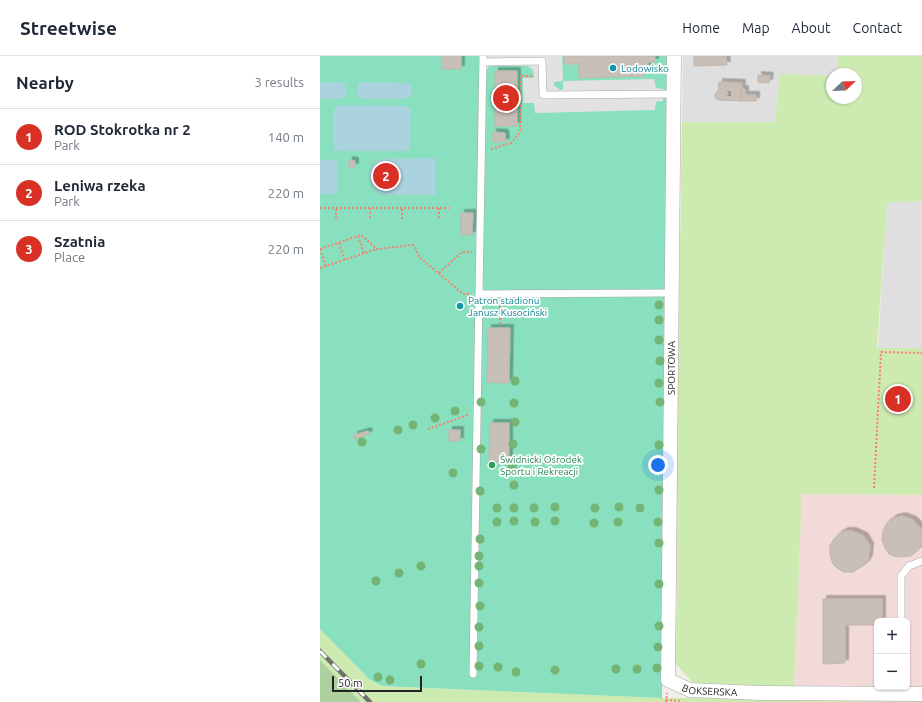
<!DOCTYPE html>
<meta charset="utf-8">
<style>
body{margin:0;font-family:Ubuntu,sans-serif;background:#f6f6f7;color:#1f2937}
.controls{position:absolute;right:12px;bottom:12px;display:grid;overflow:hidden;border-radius:6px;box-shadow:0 1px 3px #0004}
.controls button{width:36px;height:36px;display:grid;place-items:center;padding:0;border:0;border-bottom:1px solid #e0e1e3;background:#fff;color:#1f2937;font:20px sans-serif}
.compass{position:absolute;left:506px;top:12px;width:36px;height:36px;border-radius:50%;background:#fff;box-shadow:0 1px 3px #0004;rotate:67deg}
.scale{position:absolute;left:12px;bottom:10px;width:90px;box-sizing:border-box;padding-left:4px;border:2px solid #222;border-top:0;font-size:11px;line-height:14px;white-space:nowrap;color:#222;-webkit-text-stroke:3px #fff;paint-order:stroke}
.you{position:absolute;left:338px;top:409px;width:14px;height:14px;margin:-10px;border:3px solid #fff;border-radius:50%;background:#1a73e8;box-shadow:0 0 0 6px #1a73e833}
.badge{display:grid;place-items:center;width:26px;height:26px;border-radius:50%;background:#d93025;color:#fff;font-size:13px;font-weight:700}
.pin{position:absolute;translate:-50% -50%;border:2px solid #fff;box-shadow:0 1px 4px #0006}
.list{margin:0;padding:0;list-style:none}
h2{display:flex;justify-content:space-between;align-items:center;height:52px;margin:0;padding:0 16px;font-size:17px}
h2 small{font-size:13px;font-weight:400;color:#747a83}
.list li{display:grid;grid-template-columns:26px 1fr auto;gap:12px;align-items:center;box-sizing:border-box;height:56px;padding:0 16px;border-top:1px solid #e0e1e3}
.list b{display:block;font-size:15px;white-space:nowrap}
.list p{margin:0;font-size:13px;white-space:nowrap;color:#747a83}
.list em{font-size:13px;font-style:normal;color:#747a83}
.map{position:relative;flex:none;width:602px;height:646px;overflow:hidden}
header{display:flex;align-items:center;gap:24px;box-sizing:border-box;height:56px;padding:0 20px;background:#fff;border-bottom:1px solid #e0e1e3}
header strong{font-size:19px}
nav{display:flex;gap:22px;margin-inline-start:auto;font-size:14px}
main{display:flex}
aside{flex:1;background:#fff}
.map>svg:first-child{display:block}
.residential{fill:#e0dfdf}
.commercial{fill:#f2dad9;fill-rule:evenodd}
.grass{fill:#cdebb0}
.forest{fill:#add19e}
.pitch{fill:#88e0be}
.parking{fill:#e2e2e2}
.water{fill:#aad3df}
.building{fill:#c7bfb8;stroke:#c4b6ab;filter:url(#shadow)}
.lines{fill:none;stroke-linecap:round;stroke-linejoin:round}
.service-casing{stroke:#a9a9a9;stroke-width:8}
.minor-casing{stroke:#a9a9a9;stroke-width:15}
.path{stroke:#fa8072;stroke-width:2;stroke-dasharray:2 2;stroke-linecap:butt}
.service{stroke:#fff;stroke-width:7}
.minor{stroke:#fff;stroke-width:14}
.rail-casing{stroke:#707070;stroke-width:4.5}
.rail{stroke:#fff;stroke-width:3;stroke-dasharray:9;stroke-linecap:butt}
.tree{fill:#74b475}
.culture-dot{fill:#0f9aa8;stroke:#fff;stroke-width:1.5}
.leisure-dot{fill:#2e9e5b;stroke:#fff;stroke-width:1.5}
.labels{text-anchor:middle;stroke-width:3.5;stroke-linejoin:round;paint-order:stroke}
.number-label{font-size:8px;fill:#4b4948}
.culture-label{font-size:10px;fill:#0d838f;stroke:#fff;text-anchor:start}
.street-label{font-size:10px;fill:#222;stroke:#fff}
.leisure-label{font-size:10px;fill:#27864d;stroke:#fff;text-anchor:start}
</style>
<header>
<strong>Streetwise</strong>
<nav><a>Home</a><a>Map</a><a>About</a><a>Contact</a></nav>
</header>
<main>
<aside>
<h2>Nearby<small>3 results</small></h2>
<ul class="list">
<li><span class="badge">1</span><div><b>ROD Stokrotka nr 2</b><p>Park</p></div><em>140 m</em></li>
<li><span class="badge">2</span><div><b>Leniwa rzeka</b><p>Park</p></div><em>220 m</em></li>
<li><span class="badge">3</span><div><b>Szatnia</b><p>Place</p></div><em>220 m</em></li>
</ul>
</aside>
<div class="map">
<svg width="602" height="646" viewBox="0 0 602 646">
<defs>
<filter id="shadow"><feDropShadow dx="3.5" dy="-3.5" stdDeviation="0" flood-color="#0004"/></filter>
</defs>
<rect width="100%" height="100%" fill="#f2efe9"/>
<!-- residential -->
<path class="residential" d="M363 0H518V18H512V20L461 18 455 66H362Z
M602 145V292H558L567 146Z"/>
<!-- commercial -->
<path class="commercial" d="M482 438 602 439V632L474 631ZM557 565H587V631H557Z"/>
<!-- grass -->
<path class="grass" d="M518 0H602V145L567 147 557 292H602V439L482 438 474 631 373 627 355 607 357 542V383L362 66H455L460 18 512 20V42H536V18H518Z
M0 573 49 623 62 630 342 642H602V646H41L0 604Z"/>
<!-- forest -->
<path class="forest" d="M0 604 41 646H0Z"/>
<!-- pitch -->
<path class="pitch" d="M0 0H347L342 642 62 630 49 623 0 573Z"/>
<!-- parking -->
<path class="parking" d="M166 0H242L243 25 234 26V29L240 34H243V25L334 23 336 32 343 33V45L336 46 335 54 215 57 214 47H203V22H214L213 14 208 10H169L167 15Z"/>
<!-- water -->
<path class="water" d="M0 26 24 27 26 30 27 39 22 43H0Z
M42 26 89 27 91 30V39L87 43H41C36 40 36 31 39 27Z
M18 49 87 50 91 54 90 91 88 94 83 95H19L15 94 13 89V56L15 52Z
M115 102V139H64C46 134 43 111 60 103Z
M0 104H18V138H0Z"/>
<!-- building -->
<path class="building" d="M122 0H141V13H122Z
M244 0H335V6H328V16L323 20 259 22V8H244Z
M374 0H406L407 9 374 10Z
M175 15H197V70H175Z
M438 19 450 20 449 27 438 26Z
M399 26 422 27 421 45 398 44 395 42V38L398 35Z
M421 33H425V39H436V45H421Z
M173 76 185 77 186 86H173Z
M29 104 35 105V111H29Z
M141 157H153L152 179H141Z
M168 272H190L189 327 167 326Z
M170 367H189V406H169Z
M129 374H140V385H129Z
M48 375 49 378 35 383 34 379Z
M582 460 593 464 597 468 601 473 602 482 601 488 598 494 591 500 577 501 569 498 565 492 562 484 563 475 567 467 574 462Z
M525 475H532L544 480 550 490 549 502 546 508 533 516H524L518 513 513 508 510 500V490L514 483 519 478Z
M503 543H562V565H557V569H525V607L503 608Z"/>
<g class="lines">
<!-- service casing -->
<g class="service-casing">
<path id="service" d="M163 0 159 238 351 237
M164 6 222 5 223 39 354 38
M581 565V520L589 510 602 505
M153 618 159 238"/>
</g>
<!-- minor casing -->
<g class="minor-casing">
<g id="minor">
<path id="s1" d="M354 0 348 624 370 634 440 637 602 638"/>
</g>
</g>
<!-- path -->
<path class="path" d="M171 93 191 87 200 76 201 20H212V18
M0 152H129
M50 152V163
M119 152V163
M16 163V152
M82 163V152
M38 180 44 198
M19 187 25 204
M0 193 41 179 57 193 93 189 95 191 99 201 143 238H150
M0 193 6 210
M0 212 57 193
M119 217 142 196H152
M180 268V247
M108 373 148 359
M554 432 561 296 602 297
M346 644 362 645
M346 646 347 637"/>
<!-- service -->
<use href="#service" class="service"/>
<!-- minor -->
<use href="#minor" class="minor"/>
<!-- rail casing -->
<g class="rail-casing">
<path id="rail" d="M0 595 50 646"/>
</g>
<!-- rail -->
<use href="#rail" class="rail"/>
</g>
<!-- trees -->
<g class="tree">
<circle cx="339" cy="249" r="4.5"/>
<circle cx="339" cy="264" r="4.5"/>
<circle cx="339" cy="284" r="4.5"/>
<circle cx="340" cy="305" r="4.5"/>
<circle cx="195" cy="325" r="4.5"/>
<circle cx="339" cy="327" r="4.5"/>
<circle cx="161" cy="346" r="4.5"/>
<circle cx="340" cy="346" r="4.5"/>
<circle cx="194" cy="347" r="4.5"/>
<circle cx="135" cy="355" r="4.5"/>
<circle cx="115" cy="362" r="4.5"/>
<circle cx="195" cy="366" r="4.5"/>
<circle cx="93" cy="369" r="4.5"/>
<circle cx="78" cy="374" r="4.5"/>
<circle cx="42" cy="386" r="4.5"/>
<circle cx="193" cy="388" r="4.5"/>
<circle cx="339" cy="389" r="4.5"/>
<circle cx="161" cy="393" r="4.5"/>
<circle cx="192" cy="410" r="4.5"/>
<circle cx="133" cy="417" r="4.5"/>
<circle cx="194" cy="429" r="4.5"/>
<circle cx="339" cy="434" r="4.5"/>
<circle cx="160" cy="435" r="4.5"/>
<circle cx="235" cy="451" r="4.5"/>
<circle cx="299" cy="451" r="4.5"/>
<circle cx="177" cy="452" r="4.5"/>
<circle cx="194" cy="452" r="4.5"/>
<circle cx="214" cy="452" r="4.5"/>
<circle cx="275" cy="452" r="4.5"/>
<circle cx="320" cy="452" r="4.5"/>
<circle cx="194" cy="465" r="4.5"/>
<circle cx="235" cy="465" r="4.5"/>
<circle cx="177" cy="466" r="4.5"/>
<circle cx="215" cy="466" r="4.5"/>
<circle cx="298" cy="466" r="4.5"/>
<circle cx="338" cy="466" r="4.5"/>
<circle cx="274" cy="467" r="4.5"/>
<circle cx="160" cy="483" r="4.5"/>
<circle cx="339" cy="487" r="4.5"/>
<circle cx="159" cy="500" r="4.5"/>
<circle cx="101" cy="510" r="4.5"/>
<circle cx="159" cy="510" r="4.5"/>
<circle cx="79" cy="517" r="4.5"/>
<circle cx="56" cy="525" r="4.5"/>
<circle cx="159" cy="527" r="4.5"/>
<circle cx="339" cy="528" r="4.5"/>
<circle cx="160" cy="550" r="4.5"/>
<circle cx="339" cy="570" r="4.5"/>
<circle cx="159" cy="571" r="4.5"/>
<circle cx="159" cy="590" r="4.5"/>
<circle cx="338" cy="591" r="4.5"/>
<circle cx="101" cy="608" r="4.5"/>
<circle cx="159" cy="610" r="4.5"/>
<circle cx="178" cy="611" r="4.5"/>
<circle cx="337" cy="612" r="4.5"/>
<circle cx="296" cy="613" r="4.5"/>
<circle cx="317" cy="613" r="4.5"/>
<circle cx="235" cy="614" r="4.5"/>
<circle cx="196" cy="616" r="4.5"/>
<circle cx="58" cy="621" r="4.5"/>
<circle cx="70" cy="624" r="4.5"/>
</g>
<!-- markers -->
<g class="culture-dot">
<circle cx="293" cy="12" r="4"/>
<circle cx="140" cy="250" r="4"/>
</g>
<circle class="leisure-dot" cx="172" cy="409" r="4"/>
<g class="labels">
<!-- number labels -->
<g class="number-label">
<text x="409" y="40">3</text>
</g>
<!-- culture labels -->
<g class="culture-label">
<text x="301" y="16">Lodowisko</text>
<text x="148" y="248">Patron stadionu<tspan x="148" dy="12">Janusz Kusociński</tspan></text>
</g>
<!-- street labels -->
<g class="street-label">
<text transform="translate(351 312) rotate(-90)" y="4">SPORTOWA</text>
<text dy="4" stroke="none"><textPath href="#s1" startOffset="668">BOKSERSKA</textPath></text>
</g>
<!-- leisure labels -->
<g class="leisure-label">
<text x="180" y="407">Świdnicki Ośrodek<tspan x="180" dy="12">Sportu i Rekreacji</tspan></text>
</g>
</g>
</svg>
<div class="controls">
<button>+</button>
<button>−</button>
</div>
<svg class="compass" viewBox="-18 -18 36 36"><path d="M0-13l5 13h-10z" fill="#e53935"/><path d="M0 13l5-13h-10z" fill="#747a83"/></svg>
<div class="scale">50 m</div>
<div class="you"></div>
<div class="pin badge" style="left:578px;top:343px">1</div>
<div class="pin badge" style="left:66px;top:120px">2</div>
<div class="pin badge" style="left:186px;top:42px">3</div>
</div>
</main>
